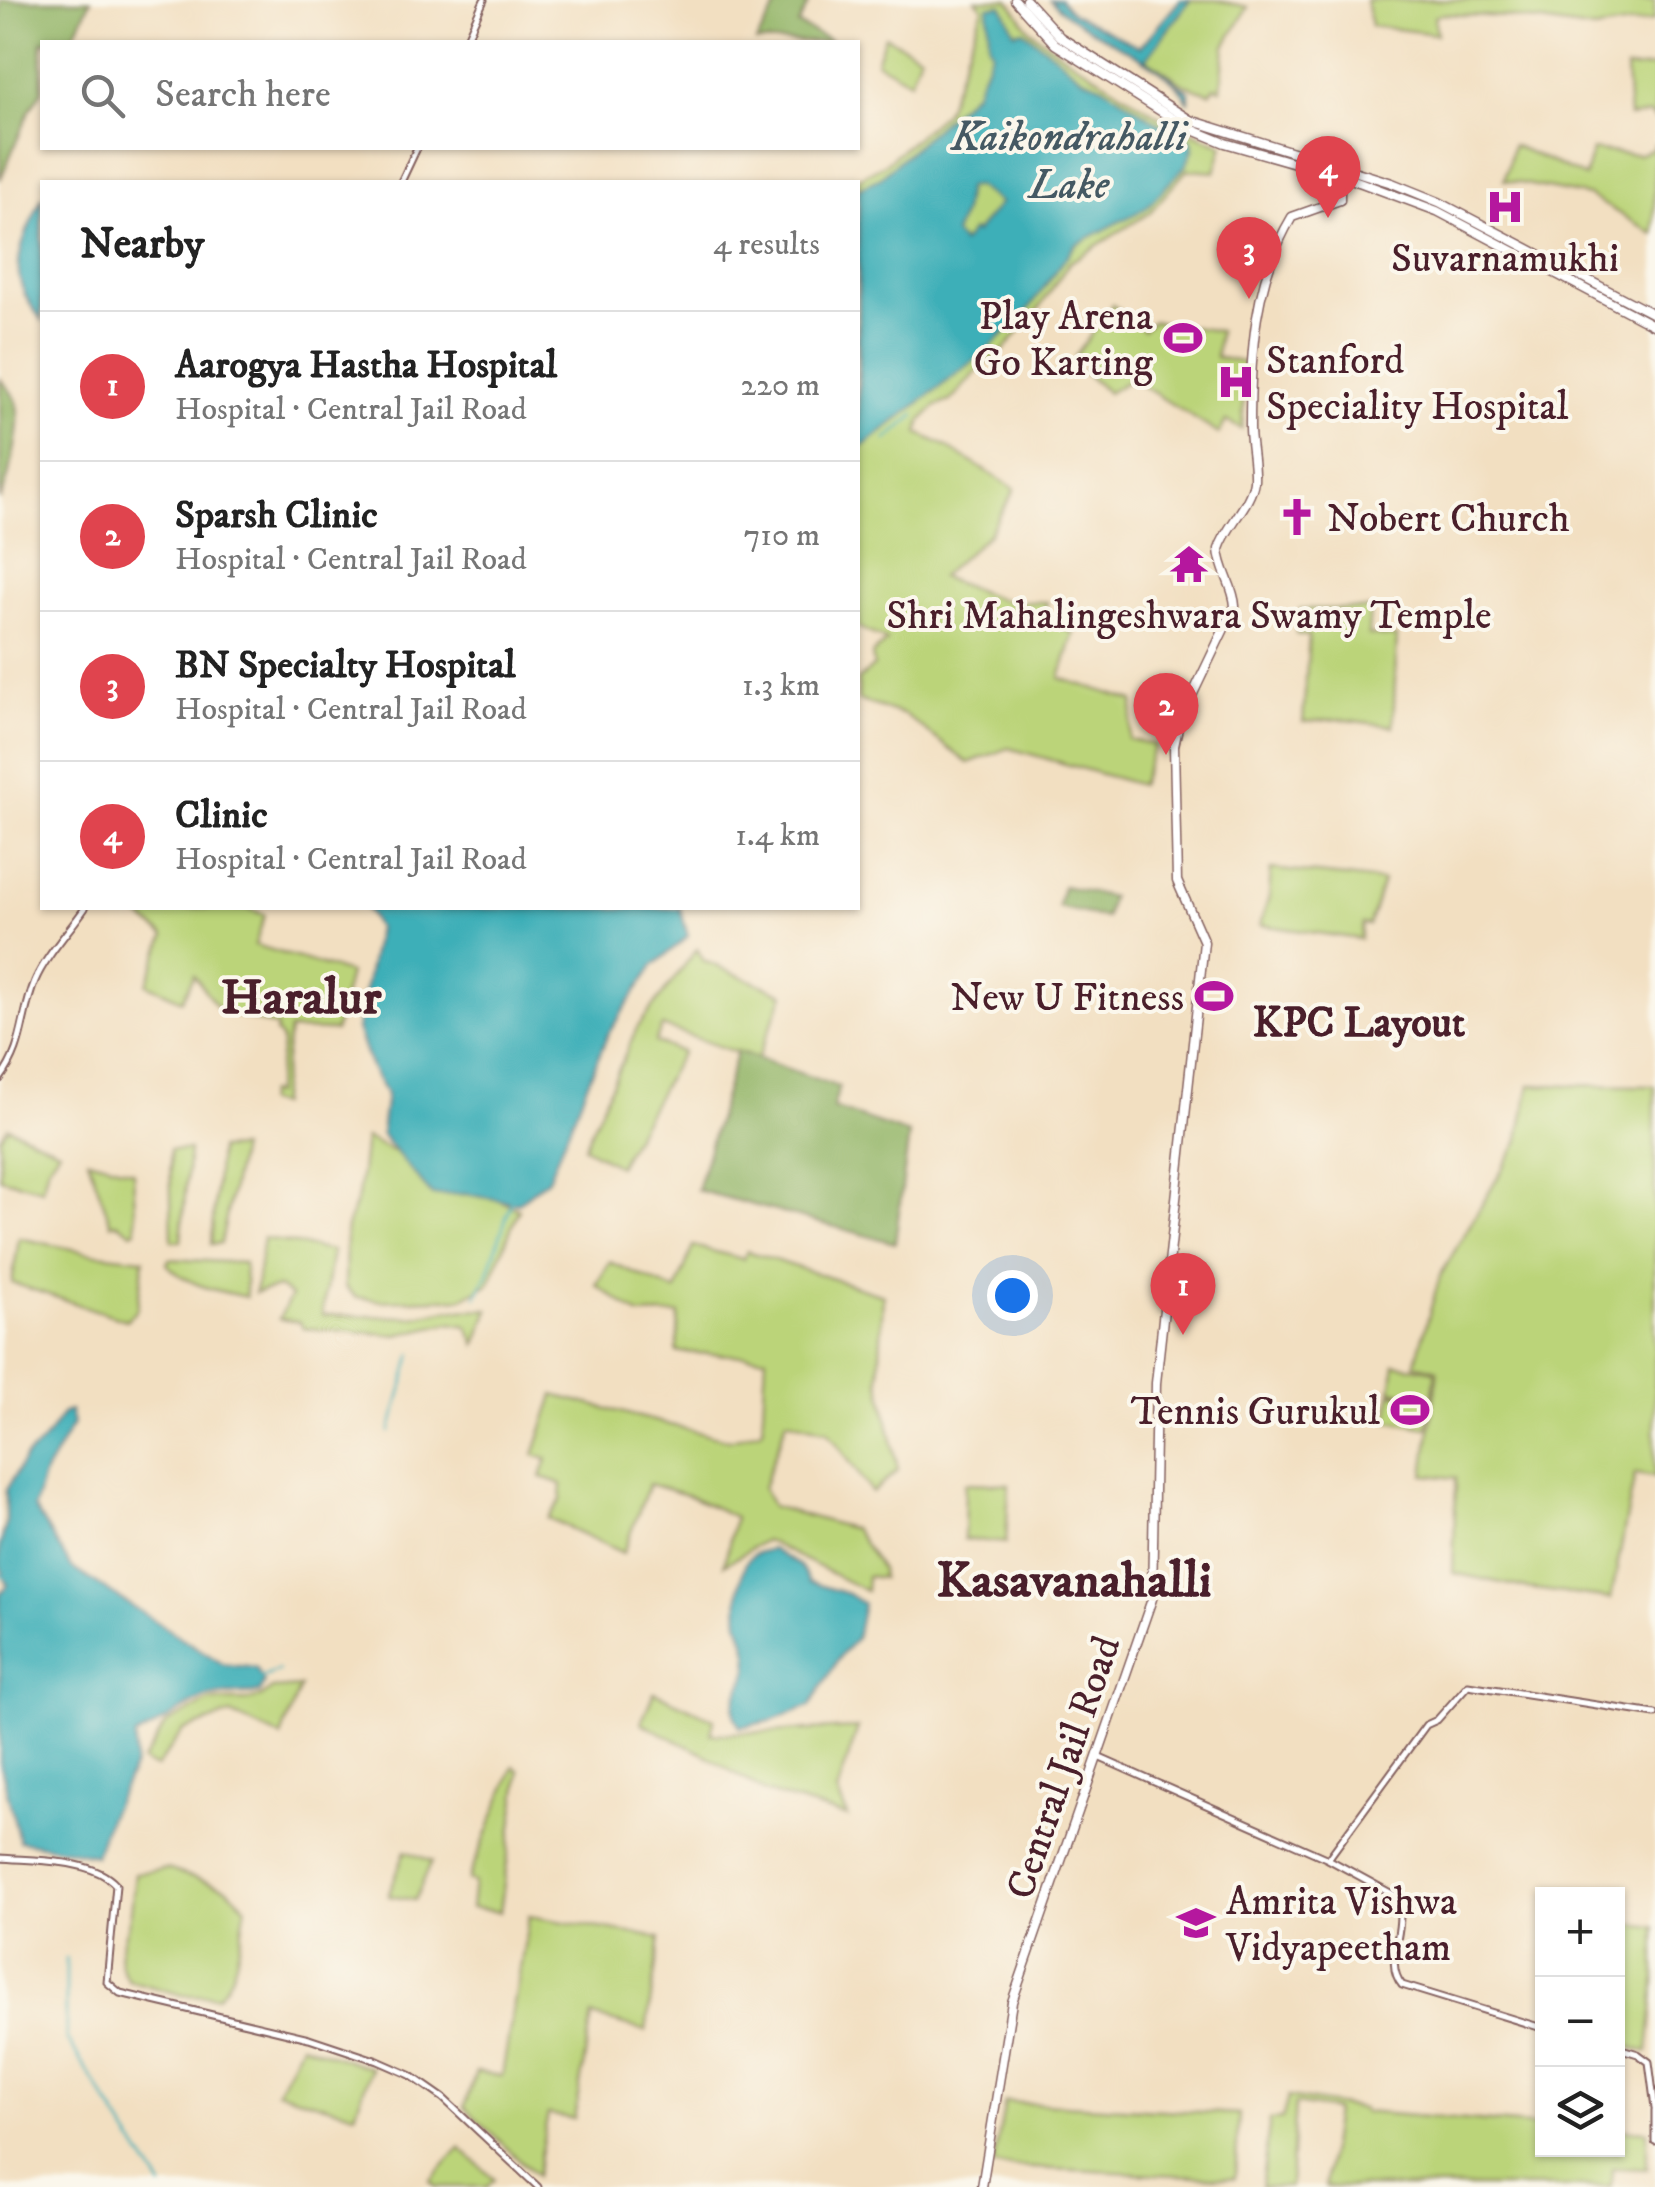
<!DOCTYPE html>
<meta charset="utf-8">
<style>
body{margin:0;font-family:"IM FELL DW Pica",serif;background:#f6f6f6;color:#222}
.controls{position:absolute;right:30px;bottom:30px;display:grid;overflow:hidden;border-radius:0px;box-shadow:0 2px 8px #0004}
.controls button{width:90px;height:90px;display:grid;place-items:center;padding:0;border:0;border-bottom:2px solid #e0e0e0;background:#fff;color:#222;font:50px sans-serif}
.you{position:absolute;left:1012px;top:1295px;width:35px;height:35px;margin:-25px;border:8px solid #fff;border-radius:50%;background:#1a73e8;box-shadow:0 0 0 15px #1a73e833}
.badge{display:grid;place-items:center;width:65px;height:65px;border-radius:50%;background:#d93025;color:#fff;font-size:32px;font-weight:700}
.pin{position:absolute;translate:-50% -82px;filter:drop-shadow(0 2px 5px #0008)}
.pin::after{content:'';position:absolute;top:52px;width:35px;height:30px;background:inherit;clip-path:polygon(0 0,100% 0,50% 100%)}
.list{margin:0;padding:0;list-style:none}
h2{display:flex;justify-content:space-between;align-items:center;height:130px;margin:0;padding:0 40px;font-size:42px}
h2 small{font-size:32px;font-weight:400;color:#767676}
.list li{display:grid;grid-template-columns:65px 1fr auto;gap:30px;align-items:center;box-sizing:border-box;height:150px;padding:0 40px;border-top:2px solid #e0e0e0}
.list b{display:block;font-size:38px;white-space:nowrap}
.list p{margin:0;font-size:32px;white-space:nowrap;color:#767676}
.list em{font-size:32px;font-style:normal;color:#767676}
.icon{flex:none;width:55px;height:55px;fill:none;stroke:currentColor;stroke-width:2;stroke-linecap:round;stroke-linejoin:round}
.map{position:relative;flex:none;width:1655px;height:2187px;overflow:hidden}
.search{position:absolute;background:#fff;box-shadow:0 2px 8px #0004;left:40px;top:40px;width:820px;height:110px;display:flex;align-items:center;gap:25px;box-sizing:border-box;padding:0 35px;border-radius:0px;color:#767676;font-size:38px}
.panel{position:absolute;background:#fff;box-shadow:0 2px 8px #0004;left:40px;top:180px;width:820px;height:730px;border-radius:0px}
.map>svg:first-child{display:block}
.green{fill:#bbd479;stroke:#827a52;stroke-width:2.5}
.forest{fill:#94b669;stroke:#6f6a4a;stroke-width:2.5}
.water{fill:#3eafb8;stroke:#446772;stroke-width:2.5;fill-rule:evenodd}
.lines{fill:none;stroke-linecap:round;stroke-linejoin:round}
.stream{stroke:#3eafb8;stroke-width:2.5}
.minor-casing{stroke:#856260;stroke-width:9}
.major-casing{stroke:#856260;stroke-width:11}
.minor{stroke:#fff;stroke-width:5}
.major{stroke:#fff;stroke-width:8}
.labels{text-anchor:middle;stroke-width:8;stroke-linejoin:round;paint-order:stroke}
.poi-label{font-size:40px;fill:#4a1f2b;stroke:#fbf7ec;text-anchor:end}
.street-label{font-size:40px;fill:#4a1f2b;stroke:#fbf7ec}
.water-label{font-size:42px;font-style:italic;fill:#455963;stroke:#fbf7ec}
.neighbourhood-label{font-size:42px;font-weight:bold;fill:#4a1f2b;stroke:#fbf7ec}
.district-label{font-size:50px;font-weight:bold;fill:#4a1f2b;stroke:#fbf7ec}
</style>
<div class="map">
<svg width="1655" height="2187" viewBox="0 0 1655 2187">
<rect width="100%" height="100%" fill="#fbf7ec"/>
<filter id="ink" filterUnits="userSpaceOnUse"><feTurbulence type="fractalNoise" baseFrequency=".01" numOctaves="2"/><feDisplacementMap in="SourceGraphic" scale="20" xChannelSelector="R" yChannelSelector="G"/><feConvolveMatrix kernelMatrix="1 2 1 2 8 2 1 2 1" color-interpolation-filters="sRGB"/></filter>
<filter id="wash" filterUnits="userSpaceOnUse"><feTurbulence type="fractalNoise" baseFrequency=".0048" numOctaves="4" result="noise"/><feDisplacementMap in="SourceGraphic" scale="40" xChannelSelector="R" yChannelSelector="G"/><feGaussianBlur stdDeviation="2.25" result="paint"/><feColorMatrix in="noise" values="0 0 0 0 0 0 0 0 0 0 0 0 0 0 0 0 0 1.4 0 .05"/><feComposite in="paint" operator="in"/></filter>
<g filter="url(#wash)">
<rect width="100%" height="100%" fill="#f2dfc1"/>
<!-- green -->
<path class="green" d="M976 0H1009L1030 30 1062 54 1168 122 1223 145 1215 172 1187 170 1149 213 1069 263 1040 307 1002 352 984 364 950 401 936 406 921 421 918 433 942 444 1015 489 988 535 940 577 1008 602H1047L1043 619 1074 633 1060 678 1134 701 1129 739 1155 745 1140 785 1009 748 968 763 905 715 858 700V680L874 666 872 654 887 641 858 627V182H852L885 164 945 112 983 8Z
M1190 0H1216L1248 7 1225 46 1221 89 1215 87 1210 93 1187 86 1146 59Z
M1366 0H1655V20L1594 30 1508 17 1442 14 1434 16 1437 34 1371 26Z
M885 36 920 55 910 81 876 62Z
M1655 67V119L1650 114 1629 117 1626 69Z
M1655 143 1654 234 1589 196 1504 180 1513 145 1585 177 1592 150 1638 155 1653 149Z
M1113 305 1143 330 1153 321 1219 331 1216 357 1246 363 1242 429 1226 421 1219 434 1135 381 1124 383 1108 393 1083 372 1090 364 1075 356Z
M1300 609H1370L1368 635 1397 637 1393 726 1340 719 1303 722 1309 636 1296 634Z
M1271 869 1383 881 1369 925 1363 924 1360 939 1260 925 1269 897Z
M130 908H248L265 915 255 945 349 973 335 1031 289 1030 279 1105 266 1102 268 1093 274 1094 282 1045 281 1038 276 1033 277 1027 220 1011 194 975 182 1000 147 984 165 936Z
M697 949 704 961 784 994 757 1060 662 1026 655 1042 682 1052 618 1166 584 1147 637 1028Z
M1530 1085 1655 1086V1477L1635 1474 1611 1599 1526 1588 1453 1573 1456 1478 1424 1475 1438 1370 1415 1364 1440 1276 1518 1143Z
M8 1127 59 1150 48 1166 42 1189 0 1178V1137Z
M365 1138 519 1209 489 1284 462 1298 382 1301 356 1297 345 1287 346 1229 358 1197Z
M240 1148 221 1243 211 1244 219 1149Z
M170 1150H189L181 1241H172Z
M88 1159 133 1171 136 1231 132 1233 118 1223 111 1224Z
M19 1238 97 1254 144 1259 137 1309 126 1320 12 1283Z
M263 1238 332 1251 322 1315 412 1317 447 1310 489 1309 476 1345 467 1326 449 1323 397 1335 303 1328 300 1322 279 1319 291 1296 279 1287 255 1293Z
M693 1246 743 1259 747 1251 883 1295 879 1378 898 1470 872 1493 828 1431 787 1420 763 1488 772 1506 854 1529 881 1569 882 1578 867 1576 866 1591 765 1540 724 1565 735 1517 687 1495 649 1484 623 1553 548 1518 561 1500 562 1484 541 1477 547 1459 534 1455 554 1395 729 1440 762 1430 766 1357 677 1352 679 1314 639 1315 596 1285 610 1262 676 1291Z
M169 1259 244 1263 246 1297C219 1291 186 1286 167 1264Z
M1395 1364 1436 1371 1432 1398 1391 1390Z
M1391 1393 1432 1400 1427 1428 1388 1421Z
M965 1483 1009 1484 1006 1543 964 1539Z
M300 1687 281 1737 231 1714 183 1731 156 1768 142 1762 167 1723 209 1701H246L262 1697 272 1689Z
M654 1692 714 1719 711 1734 858 1728 837 1792 848 1817 765 1792 704 1754 641 1723Z
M514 1766 520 1771 500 1912 471 1908 474 1882 468 1880Z
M405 1851 432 1861 415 1900 388 1896Z
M167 1869 227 1888 246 1907C240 1934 239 1977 217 1996L182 1995 128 1980C111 1954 123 1947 129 1920 133 1905 133 1888 135 1873Z
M529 1916 660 1938 646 2031 592 2016 574 2119 548 2114 536 2176 464 2107 476 2072 502 2076Z
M1618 1922 1655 1927V1982L1648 2052 1618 2044Z
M301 2044 371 2068 355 2114 277 2091Z
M1288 2097 1363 2109V2112L1542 2126V2150H1618V2129L1647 2131V2169L1612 2168 1611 2187H1325L1335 2110 1295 2104 1290 2187H1261L1270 2120 1282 2119Z
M1005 2102 1239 2114 1235 2178 993 2166Z
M460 2148 494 2179 487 2187H436L430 2181Z"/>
<!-- forest -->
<path class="forest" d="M0 0H91L71 42H42V91L30 110 0 180Z
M780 0H800L808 5 798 25 830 40 829 42H756Z
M0 379C5 385 12 392 15 398 25 419 9 479 0 500Z
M1063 886 1111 897 1106 918 1058 907Z
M737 1051 839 1087 833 1108 909 1134 895 1243 697 1190Z"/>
<!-- water -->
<path class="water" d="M1050 0H1060L1072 13 1140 47 1180 0H1190L1146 59 1189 92V103C1169 58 1085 38 1050 0Z
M1002 5 1015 32 1023 30 1083 78 1103 86 1169 130 1192 141 1193 150 1186 165 1146 208 1075 245 1025 314 980 356 858 450V189L880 178 975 92 992 51 989 45 988 7ZM976 186 1000 203 975 233 972 231 962 243 954 234 963 212 967 187Z
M42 197V320C2 274 21 246 42 197Z
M366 908H680L688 936 653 966 608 1034 548 1179 518 1203 465 1194 432 1195 381 1134 386 1094 371 1068 357 1029 377 928Z
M70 1411 73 1424 43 1476 34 1508 72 1568 223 1664 256 1668 264 1683 260 1693C247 1694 214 1694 205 1698 179 1708 160 1727 135 1737V1764L109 1816 95 1855 19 1841 0 1762V1594L8 1585 0 1566V1547L6 1523V1490L26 1456 42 1443 63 1413Z
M771 1549 800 1566 809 1582 848 1594 863 1604 856 1639 842 1653 810 1706 771 1721 740 1727C724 1703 744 1691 748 1668 751 1652 742 1635 739 1621 737 1607 740 1568 749 1558 755 1552 762 1552 771 1549Z"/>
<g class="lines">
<!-- stream -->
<path class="stream" d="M886 440 915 415
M476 1297 487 1276 512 1200
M390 1432 412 1354
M0 1575 5 1577
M258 1679 279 1671
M66 1959V2038L162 2187"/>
</g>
</g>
<g filter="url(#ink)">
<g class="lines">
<!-- minor casing -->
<g class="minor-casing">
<path id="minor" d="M465 42 484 0
M401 182 417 148
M0 1079C25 1046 20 1017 35 981 45 957 70 930 85 908
M1098 1757 1328 1859 1394 1895C1412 1924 1381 1960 1402 1985L1542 2028
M0 1858C34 1861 92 1858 116 1885L107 1982 120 1993 309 2038 378 2061 410 2075 443 2098 538 2187
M1328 1859 1426 1725 1437 1720 1468 1685 1655 1714
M1618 2048 1638 2054 1649 2062 1655 2108
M1655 2110V2141"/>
</g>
<!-- major casing -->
<g class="major-casing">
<path id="major" d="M1015 0 1055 44 1186 127 1225 143 1351 179 1437 211 1655 326
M1026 0 1060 37 1190 120 1392 183 1439 202 1655 315
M982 2187 1012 2002 1152 1599 1156 1383 1204 942 1177 881 1174 746 1179 723 1235 606C1234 586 1220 570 1219 549 1226 526 1251 505 1254 481 1255 463 1250 444 1250 427 1250 355 1254 280 1292 217L1340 200V175"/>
</g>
<!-- minor -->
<use href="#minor" class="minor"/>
<!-- major -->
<use href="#major" class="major"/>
</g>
</g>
<!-- icons -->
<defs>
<g id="hospital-bare" transform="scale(3)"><path d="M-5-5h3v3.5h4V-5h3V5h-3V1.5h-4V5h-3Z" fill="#b5179e" stroke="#fbf7ec" stroke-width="2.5" paint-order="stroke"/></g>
<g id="stadium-bare" transform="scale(3)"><path d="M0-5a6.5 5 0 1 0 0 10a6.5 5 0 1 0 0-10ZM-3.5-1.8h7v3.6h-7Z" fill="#b5179e" stroke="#fbf7ec" stroke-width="2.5" paint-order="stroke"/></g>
<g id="church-bare" transform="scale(3)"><path d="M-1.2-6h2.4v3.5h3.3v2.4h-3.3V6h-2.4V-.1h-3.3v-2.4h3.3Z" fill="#b5179e" stroke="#fbf7ec" stroke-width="2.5" paint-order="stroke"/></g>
<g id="temple-bare" transform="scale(3)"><path d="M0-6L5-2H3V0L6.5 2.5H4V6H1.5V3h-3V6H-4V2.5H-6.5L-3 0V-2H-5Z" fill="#b5179e" stroke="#fbf7ec" stroke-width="2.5" paint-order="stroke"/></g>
<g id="university-bare" transform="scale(3)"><path d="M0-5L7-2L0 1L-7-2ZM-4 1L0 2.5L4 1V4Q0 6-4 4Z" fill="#b5179e" stroke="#fbf7ec" stroke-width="2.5" paint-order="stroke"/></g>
</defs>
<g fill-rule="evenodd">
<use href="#hospital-bare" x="1505" y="207"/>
<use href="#stadium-bare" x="1183" y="338"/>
<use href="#hospital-bare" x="1236" y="382"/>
<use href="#church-bare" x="1297" y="517"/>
<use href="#temple-bare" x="1189" y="564"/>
<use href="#stadium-bare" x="1214" y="996"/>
<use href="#stadium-bare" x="1410" y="1410"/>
<use href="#university-bare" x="1196" y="1923"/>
</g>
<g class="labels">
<!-- poi labels -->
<g class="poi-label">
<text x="1505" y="271" text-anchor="middle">Suvarnamukhi</text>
<text x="1153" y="329">Play Arena<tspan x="1153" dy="46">Go Karting</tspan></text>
<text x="1266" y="373" text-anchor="start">Stanford<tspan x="1266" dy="46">Speciality Hospital</tspan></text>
<text x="1327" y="531" text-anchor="start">Nobert Church</text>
<text x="1189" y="628" text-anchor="middle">Shri Mahalingeshwara Swamy Temple</text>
<text x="1184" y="1010">New U Fitness</text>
<text x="1380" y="1424">Tennis Gurukul</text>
<text x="1226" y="1914" text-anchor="start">Amrita Vishwa<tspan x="1226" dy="46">Vidyapeetham</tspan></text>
</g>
<!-- street labels -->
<g class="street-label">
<text transform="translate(1062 1767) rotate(-71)" y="14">Central Jail Road</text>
</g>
<!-- water labels -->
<g class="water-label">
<text x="1069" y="150">Kaikondrahalli<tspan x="1069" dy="48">Lake</tspan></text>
</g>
<!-- neighbourhood labels -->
<g class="neighbourhood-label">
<text x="1359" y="1036">KPC Layout</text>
</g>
<!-- district labels -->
<g class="district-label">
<text x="301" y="1013">Haralur</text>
<text x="1074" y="1596">Kasavanahalli</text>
</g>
</g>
</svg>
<div class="controls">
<button>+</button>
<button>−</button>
<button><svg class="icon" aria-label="layers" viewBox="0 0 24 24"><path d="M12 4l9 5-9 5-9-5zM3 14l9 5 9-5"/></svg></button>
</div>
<div class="you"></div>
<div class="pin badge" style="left:1183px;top:1335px;background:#e0444e">1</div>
<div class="pin badge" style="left:1166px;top:755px;background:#e0444e">2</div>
<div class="pin badge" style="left:1249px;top:299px;background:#e0444e">3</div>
<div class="pin badge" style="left:1328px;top:218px;background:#e0444e">4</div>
<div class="search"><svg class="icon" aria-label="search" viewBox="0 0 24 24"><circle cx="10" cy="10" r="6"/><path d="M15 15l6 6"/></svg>Search here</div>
<section class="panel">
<h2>Nearby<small>4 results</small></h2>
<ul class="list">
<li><span class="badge" style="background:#e0444e">1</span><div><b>Aarogya Hastha Hospital</b><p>Hospital · Central Jail Road</p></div><em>220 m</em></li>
<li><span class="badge" style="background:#e0444e">2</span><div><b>Sparsh Clinic</b><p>Hospital · Central Jail Road</p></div><em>710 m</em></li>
<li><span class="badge" style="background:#e0444e">3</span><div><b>BN Specialty Hospital</b><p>Hospital · Central Jail Road</p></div><em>1.3 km</em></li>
<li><span class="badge" style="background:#e0444e">4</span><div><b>Clinic</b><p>Hospital · Central Jail Road</p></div><em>1.4 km</em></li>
</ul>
</section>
</div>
